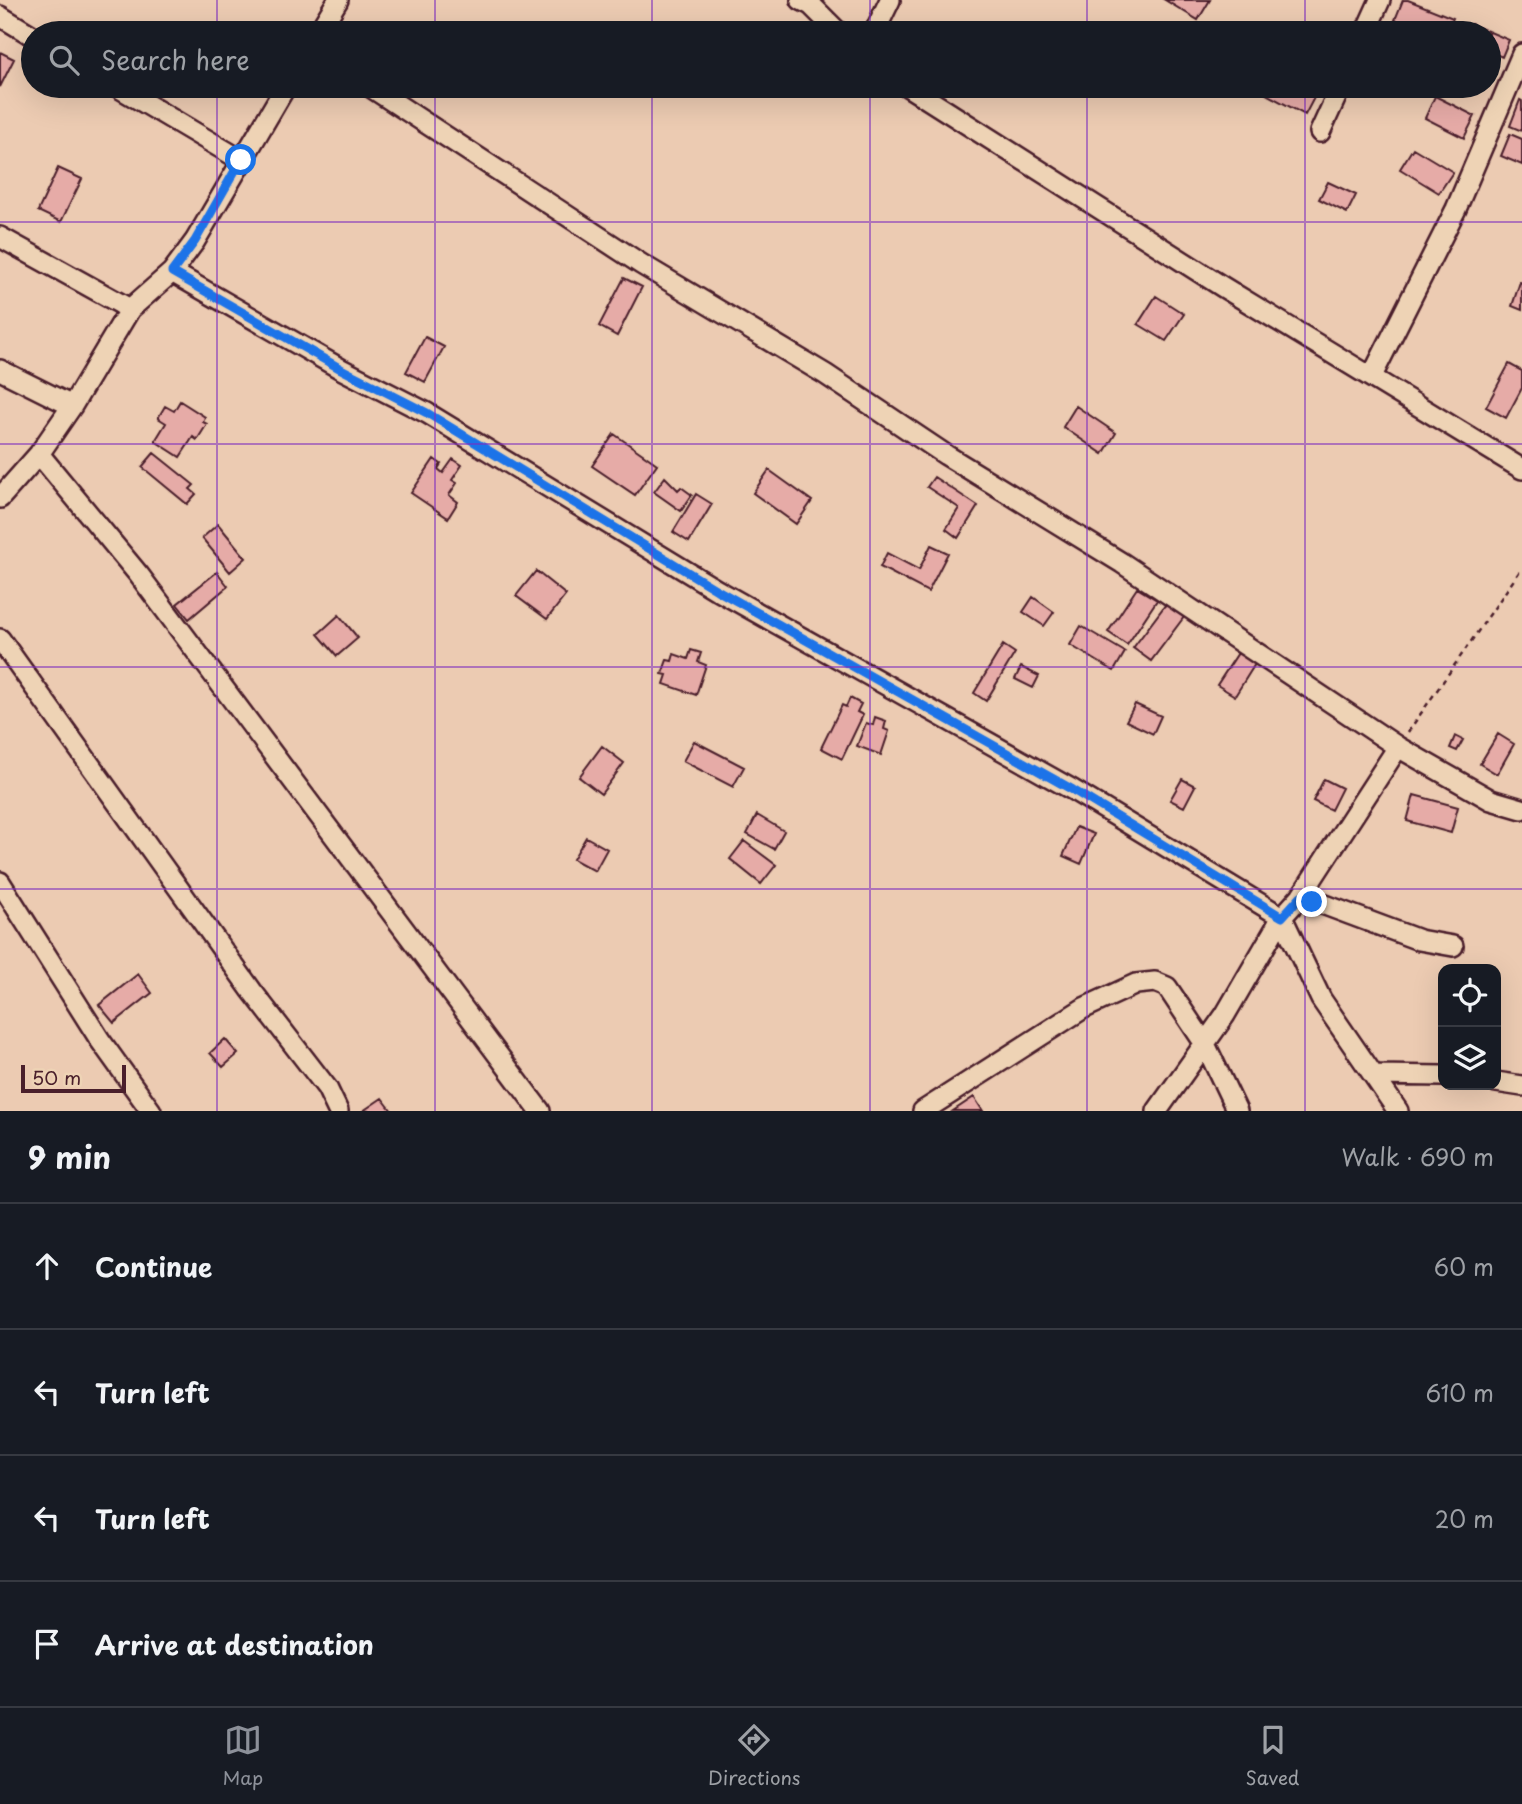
<!DOCTYPE html>
<meta charset="utf-8">
<style>
body{margin:0;font-family:"Playpen Sans",sans-serif;background:#242831;color:#f1f3f6}
.controls{position:absolute;right:21px;bottom:21px;display:grid;overflow:hidden;border-radius:14px;box-shadow:0 7px 28px #0002}
.controls button{width:63px;height:63px;display:grid;place-items:center;padding:0;border:0;border-bottom:2px solid #363941;background:#171b24;color:#f1f3f6;font:35px sans-serif}
.scale{position:absolute;left:21px;bottom:18px;width:105px;box-sizing:border-box;padding-left:7px;border:4px solid #4a1f2b;border-top:0;font-size:19px;line-height:24px;white-space:nowrap;color:#4a1f2b;-webkit-text-stroke:5px #eed3b5;paint-order:stroke}
.stop{position:absolute;width:21px;height:21px;margin:-16px;border:5px solid #1a73e8;border-radius:50%;background:#fff}
.stop.end{background:#1a73e8;border-color:#fff;box-shadow:0 2px 7px #0008}
.list{margin:0;padding:0;list-style:none}
h2{display:flex;justify-content:space-between;align-items:center;height:91px;margin:0;padding:0 28px;font-size:30px}
h2 small{font-size:23px;font-weight:400;color:#9ea1a6}
.list li{display:grid;grid-template-columns:46px 1fr auto;gap:21px;align-items:center;box-sizing:border-box;height:126px;padding:0 28px;border-top:2px solid #363941}
.list b{display:block;font-size:26px;white-space:nowrap}
.list em{font-size:23px;font-style:normal;color:#9ea1a6}
.icon{flex:none;width:38px;height:38px;fill:none;stroke:currentColor;stroke-width:2;stroke-linecap:round;stroke-linejoin:round}
.map{position:relative;flex:none;width:1522px;height:1111px;overflow:hidden}
.search{position:absolute;background:#171b24;box-shadow:0 7px 28px #0002;left:21px;right:21px;top:21px;height:77px;display:flex;align-items:center;gap:18px;box-sizing:border-box;padding:0 24px;border-radius:38px;color:#9ea1a6;font-size:26px}
.sheet{height:595px;background:#171b24}
nav{display:flex;justify-content:space-around;align-items:center;box-sizing:border-box;height:98px;border-top:2px solid #363941;background:#171b24;font-size:19px;color:#9ea1a6}
nav a{display:grid;justify-items:center;gap:4px}
nav .on{color:#8c9099}
.map>svg:first-child{display:block}
.building{fill:#e6aba7;stroke:#4a1f2b;stroke-width:2}
.lines{fill:none;stroke-linecap:round;stroke-linejoin:round}
.minor-casing{stroke:#4a1f2b;stroke-width:24}
.path{stroke:#4a1f2b;stroke-width:2.5;stroke-dasharray:5 5;stroke-linecap:butt}
.minor{stroke:#eed3b5;stroke-width:19}
.route{stroke:#1a73e8;stroke-width:9}
.grid{fill:none;stroke:#7b2cbf;stroke-width:2;stroke-opacity:0.55}
</style>
<div class="map">
<svg width="1522" height="1111" viewBox="0 0 1522 1111">
<rect width="100%" height="100%" fill="#eccbb2"/>
<filter id="ink" filterUnits="userSpaceOnUse"><feTurbulence type="fractalNoise" baseFrequency=".0143" numOctaves="2"/><feDisplacementMap in="SourceGraphic" scale="14" xChannelSelector="R" yChannelSelector="G"/><feConvolveMatrix kernelMatrix="1 2 1 2 8 2 1 2 1" color-interpolation-filters="sRGB"/></filter>
<g filter="url(#ink)">
<!-- building -->
<path class="building" d="M1165 0H1210L1198 20Z
M1403 0H1408L1453 18 1446 33H1427L1395 20Z
M1471 24 1509 40 1502 57 1489 51V33H1468Z
M0 52 14 59 0 87Z
M1271 86H1310L1318 90 1305 115 1266 94Z
M1435 96 1475 116 1464 138 1425 118Z
M1520 100 1522 101V131L1510 126Z
M1510 134 1522 139V165L1501 156Z
M1413 148 1453 172 1439 193 1400 169Z
M58 168 82 179 61 222 38 211Z
M1328 182 1356 195 1347 213 1319 199Z
M624 278 642 287 617 336 599 326Z
M1520 282 1522 283V310L1512 306Z
M1156 296 1184 314 1166 341 1138 324Z
M425 337 444 347 425 382 406 372Z
M1509 364 1522 371V388L1506 418 1486 407Z
M180 401 205 417 203 422 207 424 197 440 193 437 180 457 155 441 166 423 158 418 165 406 174 411Z
M1076 406 1116 433 1103 454 1063 427Z
M614 434 657 464 635 495 592 466Z
M154 453 194 485 190 489 196 494 187 504 142 467Z
M434 459 441 464 438 469 443 473 453 459 462 465 452 480 457 483 449 495 458 502 448 518 411 493Z
M769 470 812 501 796 524 753 493Z
M665 477 678 490 681 487 692 495 681 511 654 492Z
M934 477 978 506 958 538 946 529 959 508 927 487Z
M696 494 712 504 689 542 673 532Z
M218 524 246 558 230 572 202 538Z
M931 545 948 553 928 592 880 567 887 553 919 570Z
M536 571 566 595 547 619 516 596Z
M217 572 228 586 189 619 177 604Z
M1137 588 1157 600 1127 645 1108 632Z
M1033 597 1054 612 1044 626 1023 612Z
M1166 604 1184 617 1151 661 1133 648Z
M339 615 358 638 337 656 318 634Z
M1081 626 1125 652 1114 671 1070 645Z
M1003 645 1015 653 986 701 974 693Z
M691 650 701 653 698 662 706 665 696 695 664 684 667 675 662 674 667 660 672 661 674 654 688 659Z
M1238 653 1255 664 1235 696 1217 685Z
M1021 667 1039 676 1033 688 1015 679Z
M850 698 861 704 857 712 863 715 842 759 821 748 842 705 846 707Z
M1135 704 1161 716 1153 734 1126 721Z
M875 717 886 721 884 729 889 731 881 755 857 746 866 723 873 725Z
M1498 734 1514 744 1497 774 1480 764Z
M1455 736 1463 740 1457 751 1450 748Z
M694 741 744 767 733 787 683 761Z
M602 746 624 763 601 794 579 777Z
M1182 779 1195 786 1184 807 1170 800Z
M1324 779 1342 788 1331 810 1313 801Z
M1414 795 1458 807 1451 833 1407 821Z
M757 815 784 831 774 849 747 834Z
M1076 827 1094 834 1081 864 1063 856Z
M586 837 607 849 595 871 573 859Z
M744 841 776 865 761 884 730 859Z
M138 974 152 993 114 1023 99 1005Z
M225 1039 238 1054 223 1067 210 1053Z
M974 1097 983 1111H953Z
M382 1098 392 1111H363Z"/>
<g class="lines">
<!-- minor casing -->
<g class="minor-casing">
<path id="minor" d="M801 0 811 5 839 33
M0 16 33 36
M318 33 338 0
M874 33 890 0
M1365 33 1380 0
M116 86 241 160
M369 86 641 264 825 374 946 455 1122 563 1398 747 1491 800 1522 809
M907 86 1223 287 1522 469
M1320 132 1341 86
M0 237 130 309
M172 272 341 369 427 413 717 590 1073 790 1282 917 1321 999 1398 1111
M0 370 72 406
M1372 376 1456 209 1522 54
M39 454 139 575 540 1111
M0 498 39 454 72 406 130 309 172 272 195 241 286 86
M0 639 252 991 327 1088 338 1111
M0 882 100 1040 151 1111
M1301 896 1419 940 1453 946
M1375 1075 1443 1076
M1496 1082 1522 1086
M923 1111 1084 1008 1136 984 1155 982 1167 987 1205 1044 1237 1111
M1157 1111 1225 1015 1282 917 1301 896 1398 747"/>
</g>
<!-- path -->
<path class="path" d="M1408 732 1522 568"/>
<!-- minor -->
<use href="#minor" class="minor"/>
</g>
</g>
<g class="lines" filter="url(#ink)">
<!-- route -->
<path class="route" d="M241 160 195 241 172 272 341 369 427 413 717 590 1073 790 1282 917 1301 896 1312 902"/>
</g>
<!-- grid -->
<path class="grid" d="M217 0V33M435 0V33M652 0V33M870 0V33M1087 0V33M1305 0V33M217 86V1111M435 86V1111M652 86V1111M870 86V1111M1087 86V1111M1305 86V1111M0 222H1522M0 444H1522M0 667H1522M0 889H1522"/>
</svg>
<div class="controls">
<button><svg class="icon" aria-label="locate" viewBox="0 0 24 24"><circle cx="12" cy="12" r="6"/><path d="M12 2v4M12 18v4M2 12h4M18 12h4"/></svg></button>
<button><svg class="icon" aria-label="layers" viewBox="0 0 24 24"><path d="M12 4l9 5-9 5-9-5zM3 14l9 5 9-5"/></svg></button>
</div>
<div class="scale">50 m</div>
<div class="stop" style="left:241px;top:160px"></div>
<div class="stop end" style="left:1312px;top:902px"></div>
<div class="search"><svg class="icon" aria-label="search" viewBox="0 0 24 24"><circle cx="10" cy="10" r="6"/><path d="M15 15l6 6"/></svg>Search here</div>
</div>
<section class="sheet">
<h2>9 min<small>Walk · 690 m</small></h2>
<ul class="list">
<li><svg class="icon" aria-label="ahead" viewBox="0 0 24 24"><path d="M12 20V5M6 11l6-6 6 6"/></svg><div><b>Continue</b></div><em>60 m</em></li>
<li><svg class="icon" aria-label="left" viewBox="0 0 24 24"><path d="M17 20v-9H6M10 6l-5 5 5 5"/></svg><div><b>Turn left</b></div><em>610 m</em></li>
<li><svg class="icon" aria-label="left" viewBox="0 0 24 24"><path d="M17 20v-9H6M10 6l-5 5 5 5"/></svg><div><b>Turn left</b></div><em>20 m</em></li>
<li><svg class="icon" aria-label="arrive" viewBox="0 0 24 24"><path d="M6 21V4h12l-3 4 3 4H6"/></svg><div><b>Arrive at destination</b></div></li>
</ul>
</section>
<nav>
<a class="on"><svg class="icon" aria-label="map" viewBox="0 0 24 24"><path d="M3 6l6-2 6 2 6-2v14l-6 2-6-2-6 2zM9 4v14M15 6v14"/></svg>Map</a>
<a><svg class="icon" aria-label="directions" viewBox="0 0 24 24"><path d="M12 3l9 9-9 9-9-9zM9 14v-3h6M13 9l2 2-2 2"/></svg>Directions</a>
<a><svg class="icon" aria-label="saved" viewBox="0 0 24 24"><path d="M7 4h10v16l-5-4-5 4z"/></svg>Saved</a>
</nav>
